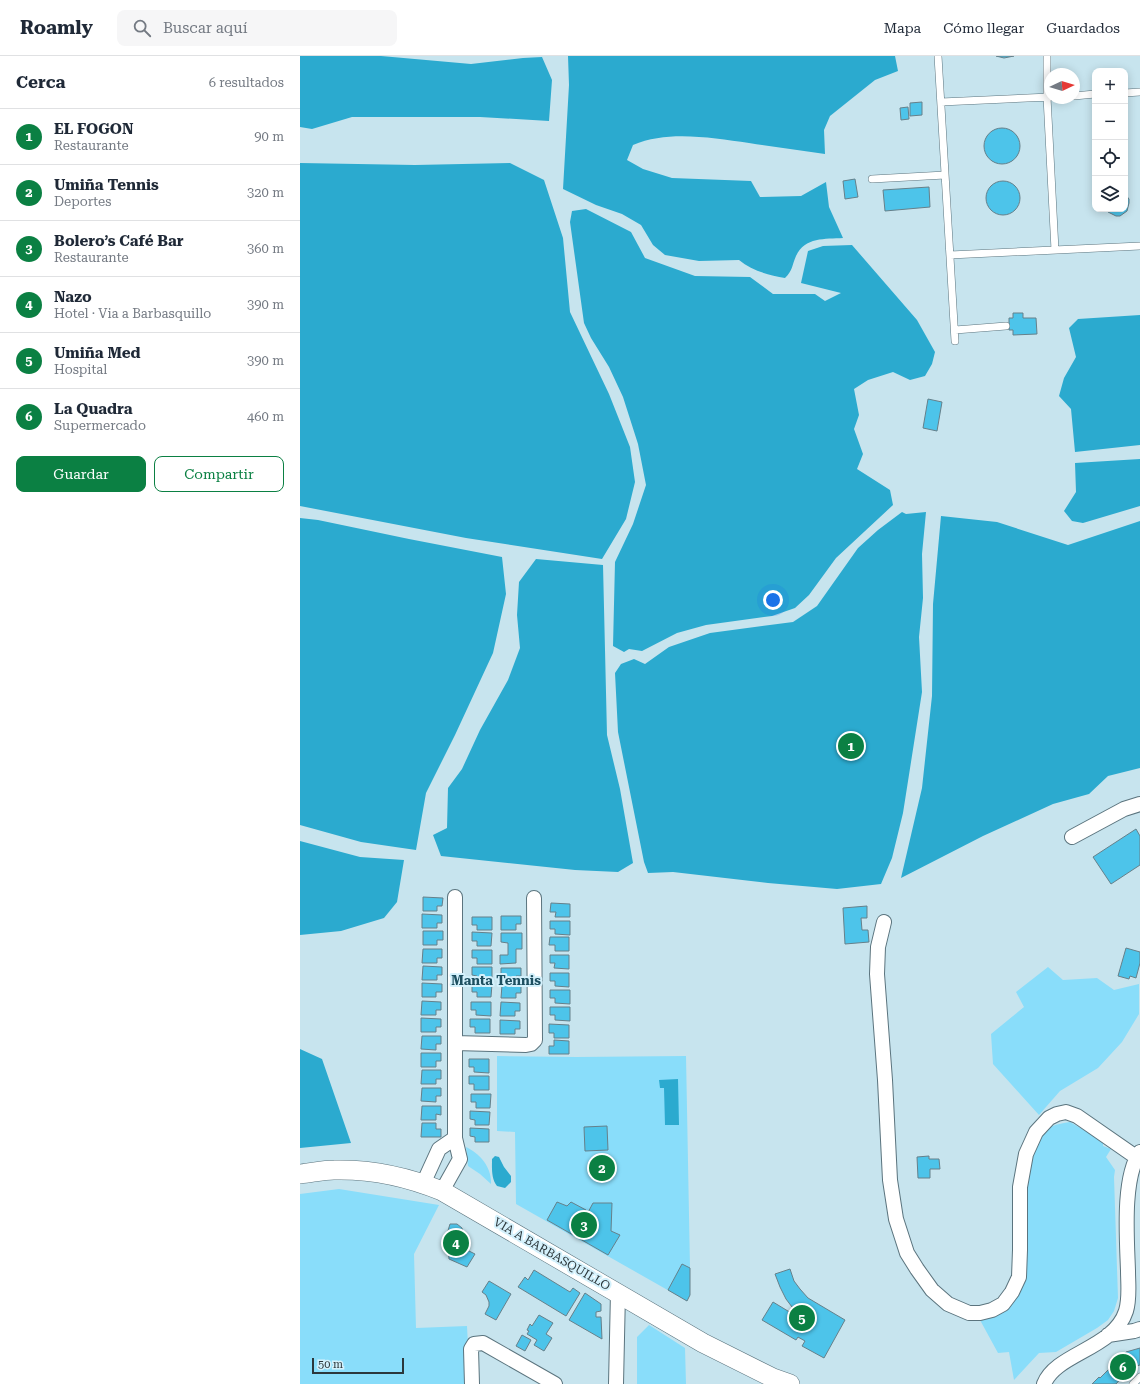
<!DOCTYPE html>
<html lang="es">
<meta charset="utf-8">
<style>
body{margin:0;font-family:"Roboto Serif",serif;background:#f6f6f7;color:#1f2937}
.controls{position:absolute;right:12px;top:12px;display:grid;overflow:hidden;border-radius:8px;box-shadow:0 2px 10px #0003}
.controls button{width:36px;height:36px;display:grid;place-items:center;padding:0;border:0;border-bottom:1px solid #e0e1e3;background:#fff;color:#1f2937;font:20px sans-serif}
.compass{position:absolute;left:744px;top:12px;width:36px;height:36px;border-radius:50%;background:#fff;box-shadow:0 2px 10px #0003;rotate:86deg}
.scale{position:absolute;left:12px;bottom:10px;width:92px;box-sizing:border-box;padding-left:4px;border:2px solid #2c373b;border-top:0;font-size:11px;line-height:14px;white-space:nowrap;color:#2c373b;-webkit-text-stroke:3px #d4f1fc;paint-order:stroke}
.you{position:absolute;left:473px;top:544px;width:14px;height:14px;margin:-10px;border:3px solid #fff;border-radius:50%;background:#1a73e8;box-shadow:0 0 0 6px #1a73e833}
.badge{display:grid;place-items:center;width:26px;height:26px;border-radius:50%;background:#0b8043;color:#fff;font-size:13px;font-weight:700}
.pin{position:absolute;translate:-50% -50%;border:2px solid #fff;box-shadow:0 1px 4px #0006}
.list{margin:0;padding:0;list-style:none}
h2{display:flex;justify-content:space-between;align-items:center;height:52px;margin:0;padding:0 16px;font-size:17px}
h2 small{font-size:13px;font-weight:400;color:#747a83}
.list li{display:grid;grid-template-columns:26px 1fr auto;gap:12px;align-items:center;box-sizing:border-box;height:56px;padding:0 16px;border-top:1px solid #e0e1e3}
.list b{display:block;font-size:15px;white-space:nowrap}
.list p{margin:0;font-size:13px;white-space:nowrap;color:#747a83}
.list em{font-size:13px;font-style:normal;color:#747a83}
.actions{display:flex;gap:8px;padding:12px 16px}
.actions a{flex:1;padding:9px 0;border:1px solid #0b8043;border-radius:8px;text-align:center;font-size:14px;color:#0b8043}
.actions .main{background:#0b8043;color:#fff}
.icon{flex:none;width:22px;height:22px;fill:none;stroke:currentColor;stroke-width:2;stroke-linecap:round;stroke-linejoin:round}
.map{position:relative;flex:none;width:840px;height:1328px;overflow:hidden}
header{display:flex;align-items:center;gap:24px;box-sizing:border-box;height:56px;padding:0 20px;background:#fff;border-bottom:1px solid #e0e1e3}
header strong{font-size:19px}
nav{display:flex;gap:22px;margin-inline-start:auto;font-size:14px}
.search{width:280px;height:36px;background:#f6f6f7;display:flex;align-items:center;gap:10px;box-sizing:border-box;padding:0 14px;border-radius:8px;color:#747a83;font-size:15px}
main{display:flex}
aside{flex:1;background:#fff}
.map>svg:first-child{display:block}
.green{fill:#89ddfa}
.forest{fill:#2baacf}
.building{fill:#4dc4ea;stroke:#66808a}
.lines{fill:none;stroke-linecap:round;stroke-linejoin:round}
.service-casing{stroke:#5b747e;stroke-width:8}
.minor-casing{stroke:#5b747e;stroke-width:16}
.secondary-casing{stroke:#5b747e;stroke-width:20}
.service{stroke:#fff;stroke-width:7}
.minor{stroke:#fff;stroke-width:14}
.secondary{stroke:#fff;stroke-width:19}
.labels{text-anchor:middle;stroke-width:4;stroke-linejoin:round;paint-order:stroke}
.street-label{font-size:12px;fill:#2c373b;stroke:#d4f1fc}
.neighbourhood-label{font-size:13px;font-weight:bold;fill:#1d4f60;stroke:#d4f1fc}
</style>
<header>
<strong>Roamly</strong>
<div class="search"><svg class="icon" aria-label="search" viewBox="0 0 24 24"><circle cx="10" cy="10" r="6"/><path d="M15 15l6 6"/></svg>Buscar aquí</div>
<nav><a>Mapa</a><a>Cómo llegar</a><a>Guardados</a></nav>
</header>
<main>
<aside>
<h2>Cerca<small>6 resultados</small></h2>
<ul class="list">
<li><span class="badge">1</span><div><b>EL FOGON</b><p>Restaurante</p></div><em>90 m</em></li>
<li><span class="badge">2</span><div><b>Umiña Tennis</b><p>Deportes</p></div><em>320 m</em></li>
<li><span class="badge">3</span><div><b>Bolero’s Café Bar</b><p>Restaurante</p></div><em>360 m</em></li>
<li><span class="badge">4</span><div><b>Nazo</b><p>Hotel · Via a Barbasquillo</p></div><em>390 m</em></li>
<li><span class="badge">5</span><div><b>Umiña Med</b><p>Hospital</p></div><em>390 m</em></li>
<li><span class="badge">6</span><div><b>La Quadra</b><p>Supermercado</p></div><em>460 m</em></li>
</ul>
<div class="actions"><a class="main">Guardar</a><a>Compartir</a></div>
</aside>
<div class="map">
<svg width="840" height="1328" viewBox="0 0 840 1328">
<rect width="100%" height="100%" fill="#c7e4ee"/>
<!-- green -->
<path class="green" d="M748 911 763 924 797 922 814 934 839 928V958L822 986 798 1012 760 1035 739 1059 693 1008 691 978 724 951 716 936Z
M197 1000 276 1001 386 1000 390 1212 387 1245 216 1148 215 1076 197 1075Z
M770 1066 794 1080 803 1083V1090L811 1093 806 1101 815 1114 814 1121 818 1242 814 1255 808 1264 797 1272 756 1296 739 1297 714 1324 709 1296 698 1297 680 1264 708 1249C714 1215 720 1181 725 1147 727 1129 728 1095 738 1081 746 1070 757 1068 770 1066Z
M166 1091C180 1098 192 1111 191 1128L180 1118 168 1110Z
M39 1133 139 1149 114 1198 116 1272 167 1270 170 1328H0V1138Z
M349 1269 385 1292 386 1328H337V1281Z"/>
<!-- forest -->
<path class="forest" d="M0 0H81L171 8 223 2 242 1 252 24 249 65 180 61H52L12 73 0 71Z
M268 0H595L598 15 575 24 530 60 524 74 525 98C500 94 474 91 449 87 411 82 369 74 333 89L327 104 343 113 372 122 451 125 460 141 501 140 526 126 529 151 543 182C525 183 505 181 496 200 492 209 493 214 485 222 469 219 452 215 439 204L399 205 365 199 353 189 341 169 322 158 296 149 263 133 269 29Z
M0 107 115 109 210 107 244 124 263 182 270 256 309 338 330 391 335 426 326 463 302 503 166 482 0 450Z
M286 153 331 176 345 202 395 220 450 221 473 238H515L525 245 541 237 501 227 508 195 523 190 552 189 617 264 635 296 632 308 625 320 610 324 593 316 568 324 554 333 559 359 554 373 563 398 557 413 590 434 593 449 536 502 509 539 495 552 472 560 406 569 377 577 342 595 329 593 324 596 313 590 315 506 333 468 346 429 338 388 323 341 309 311 291 282 284 267 270 166 272 155Z
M840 259V389L775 396 771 353 759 340 764 322 776 301 769 272 778 263Z
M840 403V450L783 467 772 465 764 455 776 436 775 407Z
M602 456 606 458 626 456 622 498 623 542 619 581 622 636 603 757 592 802 581 828 537 833 468 827 373 816 348 817 344 806 318 676 315 617 321 608 334 603 345 608 369 591 410 577 493 566 517 550 558 492 578 474Z
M641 460 697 466 768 489 840 465V712L808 720 789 738 753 748 683 780 601 822 622 732 632 640 633 548Z
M0 462 18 464 109 483 202 501 206 538 193 597 155 679 126 737 116 794 61 786 0 769Z
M236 503 303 509 307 679 320 733 333 807 318 816 275 814 141 800 133 779 147 772 148 732 162 713 180 674 208 624 220 592 217 559 219 526Z
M0 785 60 801 104 804 97 846 84 862 41 875 0 879Z
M0 993 22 1003 51 1087 0 1092Z
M378 1023 379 1069H365L364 1032H360L359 1024Z
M195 1100 199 1101 204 1111 211 1120V1126L205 1132 197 1130C191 1122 192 1112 192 1103Z"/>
<!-- building -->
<path class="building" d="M696 0H714L704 2Z
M622 46V59L610 60V47Z
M608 51 609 63 601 64 600 52Z
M684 90a18 18 0 1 1 36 0a18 18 0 1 1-36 0Z
M555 123 558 141 545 143 543 125Z
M686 142a17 17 0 1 1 34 0a17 17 0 1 1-34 0Z
M629 131 630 151 585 155 583 134Z
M825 138 829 143V147L827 155 820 160H816L808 156 805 153H825Z
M713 257H723V262H736L737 278 713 279V274H709V262H713Z
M628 343 642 346 637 375 623 372Z
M836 773 840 780V809L811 828 793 801Z
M123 841 143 842 142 850H137V855H123Z
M251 847 270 848V861H255L256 856H250Z
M567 850V862H561L562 874H568L569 886 545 888 543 852Z
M122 858 142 859V867H137V872H122Z
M201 860H221V868H216V874H201Z
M172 861H192V874H177V869H172Z
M250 865H270V879L255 878V873H250Z
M123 875H143V884H137V889H123Z
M172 876 192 877 191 890H177V885H172Z
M201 877H222V893H216V907L200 908V899H208V887L201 886Z
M250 881H269V895H255V889H249Z
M826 892 840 896V907L836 922 830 920 829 923 818 920Z
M123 893H142V902H137V907H122Z
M172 894H192V908H177V902H172Z
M250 899H269V913L254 912 255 907H250Z
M123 910 142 911V919H137V924H122Z
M172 911H192V925H177V920L172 919Z
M201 912H221V920H216L215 925H201Z
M250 917H269V931L255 930V925H250Z
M122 927 142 928V936H136V941H122Z
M172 928H192L191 941H177V936H172Z
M202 929H221V937H216V942H201Z
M250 934H270V948L255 947V942H250Z
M122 945 141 946V954H136V959H121Z
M171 946H191V960L176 959V954H171Z
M201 946 220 947V955H215V960H200Z
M250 951H270V965L255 964V959H250Z
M121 962 141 963V971H136V976H121Z
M170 963H190V977H175V971H170Z
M200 964 220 965V973H215V978H200Z
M249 968 269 969V982H254V977H249Z
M122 980H141V988H136V994L121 993Z
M254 984 269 985V998H249V990H254Z
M121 997H141V1005H136V1011H121Z
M169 1003H189V1017L174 1016V1011H169Z
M122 1014H141V1023H136V1028H121Z
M169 1020H189V1034H174V1028H169Z
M122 1032H141V1040H136V1046L121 1045Z
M171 1038H191L190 1052H176V1046H171Z
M122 1050H141V1059L136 1058V1064H121Z
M170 1055 190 1056 189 1069H175V1064L170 1063Z
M122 1067H136V1073H141V1081H121Z
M307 1070 308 1094 285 1095 284 1071Z
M170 1072 189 1073V1086H175V1081L170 1080Z
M629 1100V1103H639L640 1113H630V1122H618L617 1101Z
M257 1146 267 1150 271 1146 286 1154 283 1161 285 1162 293 1147H312L311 1175 320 1179 308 1199 247 1164Z
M150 1168H157L162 1172 164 1183 163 1192 175 1198 167 1211 149 1203 147 1178Z
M382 1208 390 1212V1239L387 1245 368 1234Z
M490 1213 494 1225 500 1233 508 1242 545 1264 524 1302 502 1290 505 1285 498 1281 496 1284 462 1264 473 1246 506 1266 508 1262 492 1251 486 1243 480 1231 475 1218Z
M234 1214 270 1236 273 1232 280 1237 266 1260 218 1231 225 1221 228 1224Z
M189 1225 211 1238 196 1264 185 1258 189 1250V1246L186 1239 182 1236Z
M285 1237 301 1248V1255L296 1256V1261H301L302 1283 269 1264Z
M239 1259 253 1267 246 1278 252 1282 244 1295 234 1289 237 1284 227 1278 229 1275 227 1274 230 1268 232 1270Z
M222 1279 231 1284 225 1295 216 1290Z
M840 1292V1309L830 1312 816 1328H792L799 1321 800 1322 826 1296Z"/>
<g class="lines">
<!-- service casing -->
<g class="service-casing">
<path id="service" d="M638 0 655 285
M747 0V41L755 194
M825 37 840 36
M774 40 795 38
M641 46 750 41
M572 123 645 119
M650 199 840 190
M655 274 706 270
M833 1328 840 1321"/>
</g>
<!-- minor casing -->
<g class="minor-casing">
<path id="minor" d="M772 781 824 753 840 748
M584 866 578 891 577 918 585 1024 590 1124 596 1163 607 1197 617 1213 632 1234 648 1248 669 1257H680L692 1254 703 1248 712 1236 719 1221 720 1194V1131L726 1098 736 1076 749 1062 757 1058 766 1056 777 1060 836 1101
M155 987 226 989 231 988 235 984 234 842
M123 1128 139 1093 155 1082
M142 1135 160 1103 155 1082V841
M808 1279 834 1275 840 1273
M172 1328 171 1293 174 1288 183 1287 255 1328
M316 1328 318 1236
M744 1328C756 1297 814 1293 826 1255 830 1242 828 1228 828 1215 827 1183 822 1122 840 1096"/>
</g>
<!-- secondary casing -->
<g class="secondary-casing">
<path id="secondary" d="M0 1118C11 1117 23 1114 34 1114 71 1113 108 1121 142 1135L403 1287 473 1322 490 1328"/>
</g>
<!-- service -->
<use href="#service" class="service"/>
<!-- minor -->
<use href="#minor" class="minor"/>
<!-- secondary -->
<use href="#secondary" class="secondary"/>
</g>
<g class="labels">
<!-- street labels -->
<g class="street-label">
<text transform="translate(252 1198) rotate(30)" y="4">VIA A BARBASQUILLO</text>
</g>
<!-- neighbourhood labels -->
<g class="neighbourhood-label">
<text x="196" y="929">Manta Tennis</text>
</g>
</g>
</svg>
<div class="controls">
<button>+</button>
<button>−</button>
<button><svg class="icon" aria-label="locate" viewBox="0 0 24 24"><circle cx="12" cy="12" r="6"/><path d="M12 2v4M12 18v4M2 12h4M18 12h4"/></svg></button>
<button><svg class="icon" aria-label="layers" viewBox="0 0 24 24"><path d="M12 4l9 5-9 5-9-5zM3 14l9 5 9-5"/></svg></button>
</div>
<svg class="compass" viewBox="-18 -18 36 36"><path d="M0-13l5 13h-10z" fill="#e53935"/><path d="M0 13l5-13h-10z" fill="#747a83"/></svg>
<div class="scale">50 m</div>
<div class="you"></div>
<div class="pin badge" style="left:551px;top:690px">1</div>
<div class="pin badge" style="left:302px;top:1112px">2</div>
<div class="pin badge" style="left:284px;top:1169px">3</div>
<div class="pin badge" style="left:156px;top:1187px">4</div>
<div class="pin badge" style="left:502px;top:1262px">5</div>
<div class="pin badge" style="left:823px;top:1311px">6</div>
</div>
</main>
